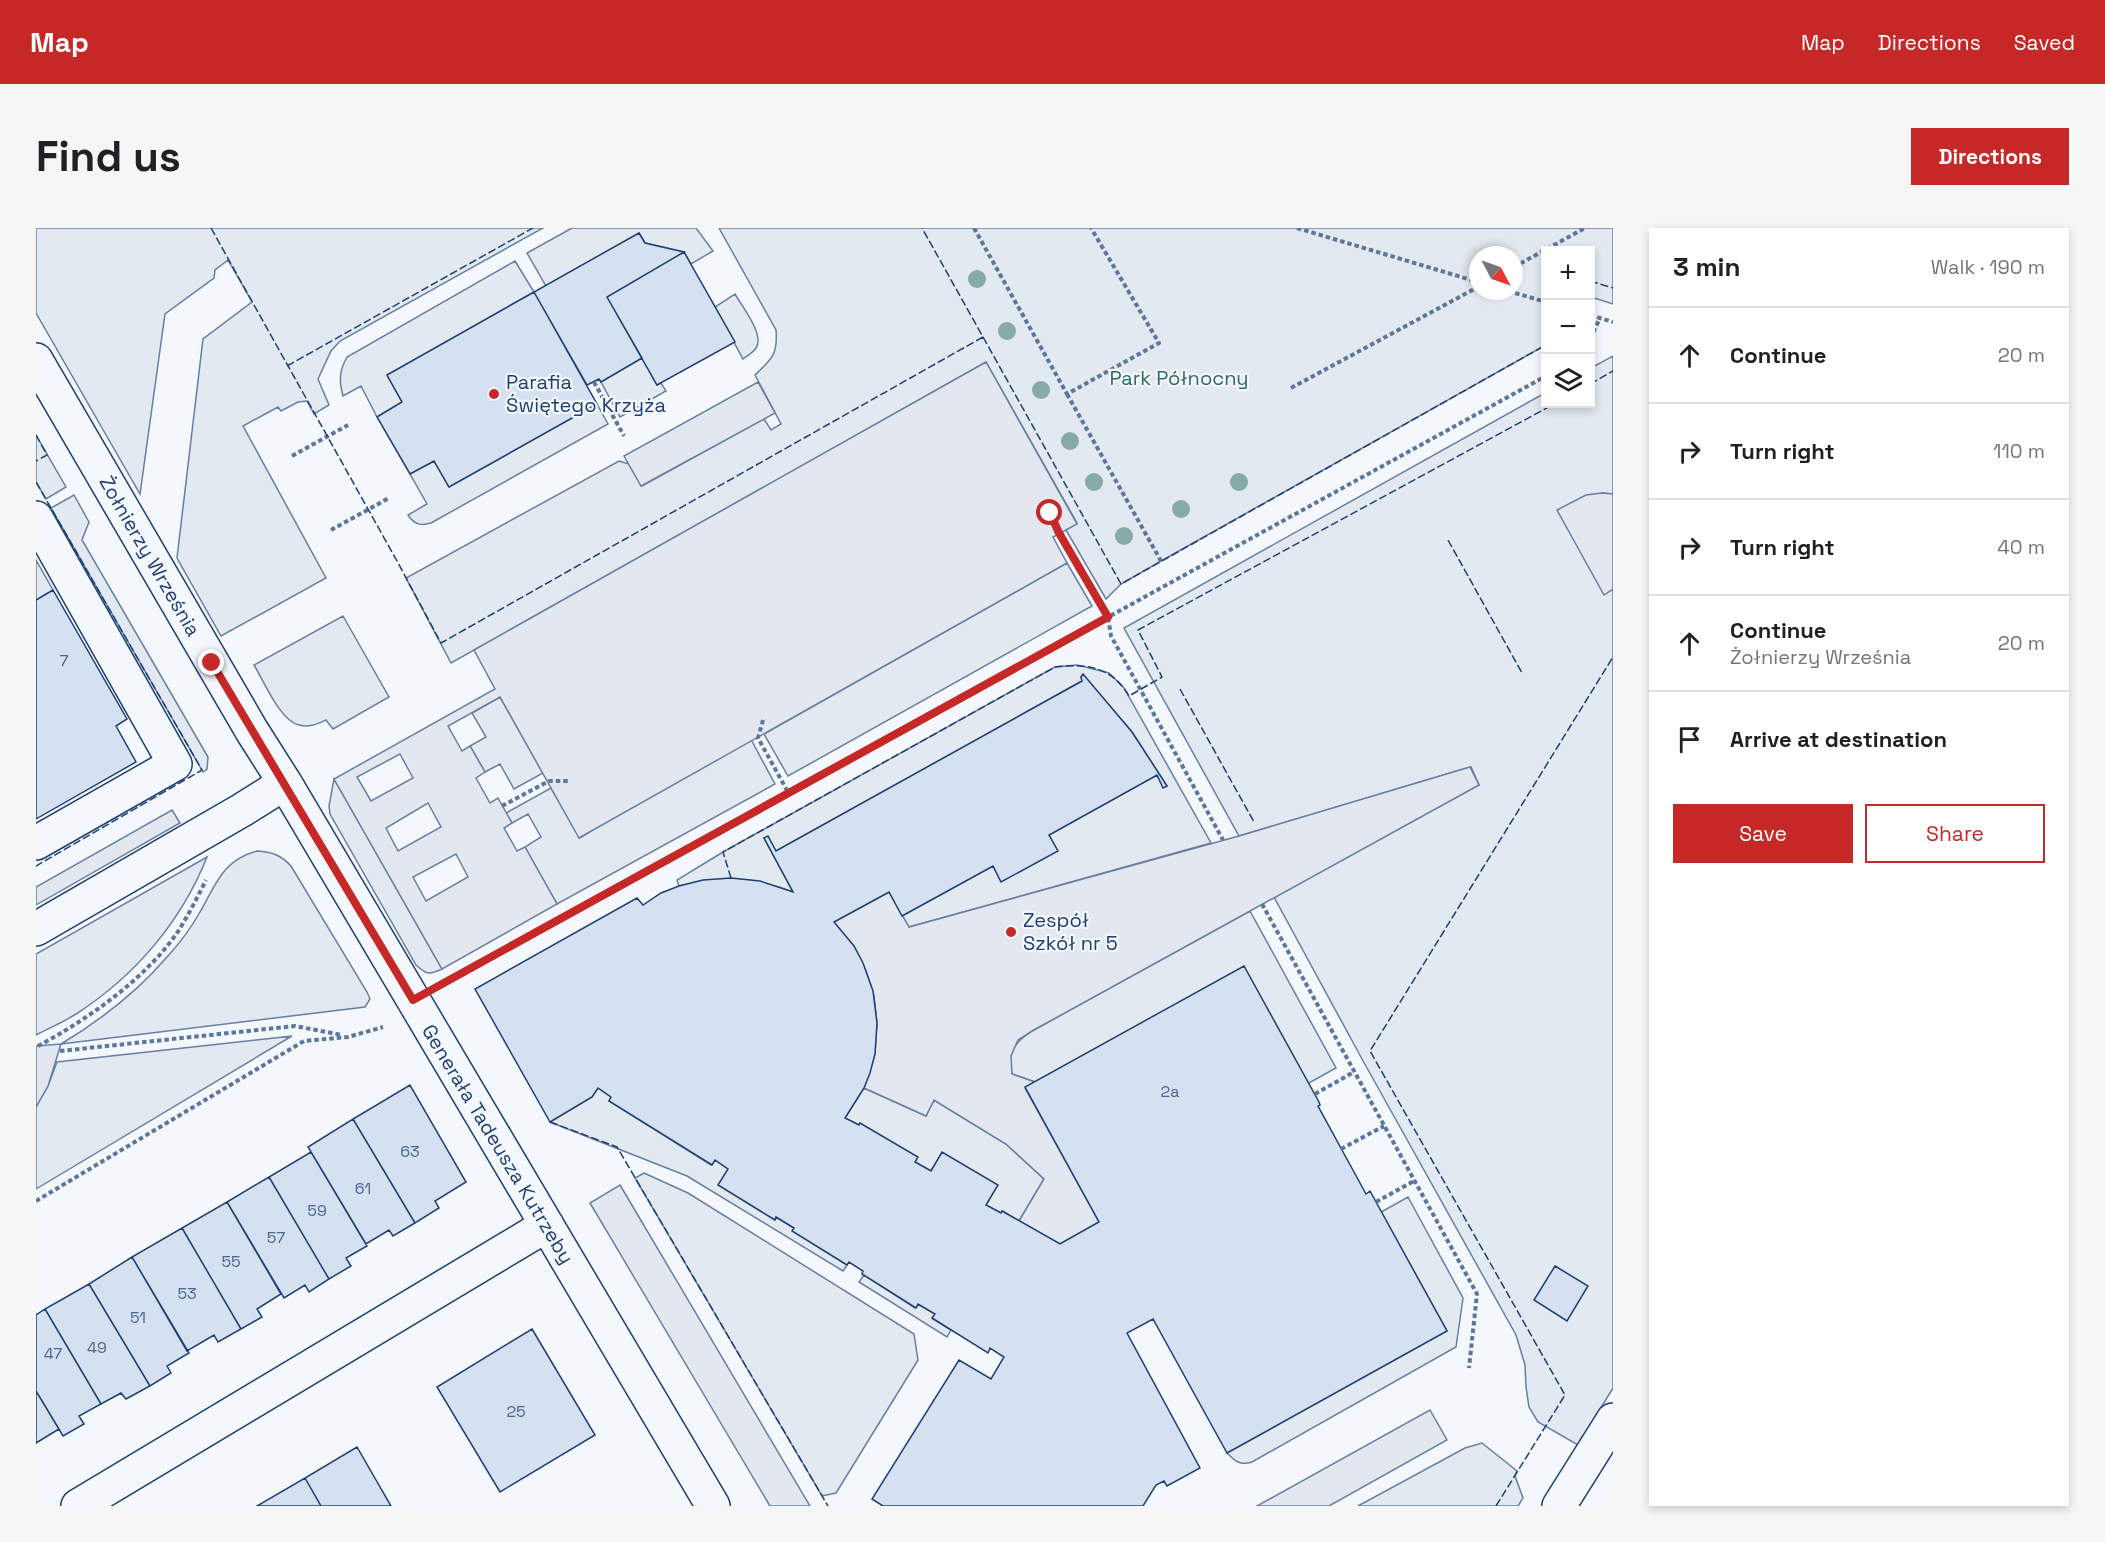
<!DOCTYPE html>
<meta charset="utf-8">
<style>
body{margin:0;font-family:"Space Grotesk",sans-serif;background:#f6f6f6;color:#202124}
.controls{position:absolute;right:18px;top:18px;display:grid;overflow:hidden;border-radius:0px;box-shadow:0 3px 9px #0003}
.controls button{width:54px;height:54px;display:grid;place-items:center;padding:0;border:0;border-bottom:2px solid #e0e0e0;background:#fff;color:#202124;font:30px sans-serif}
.compass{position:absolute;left:1433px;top:18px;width:54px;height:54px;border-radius:50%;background:#fff;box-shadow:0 3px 9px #0003;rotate:131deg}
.stop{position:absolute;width:18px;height:18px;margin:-14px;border:4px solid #c62828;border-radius:50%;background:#fff}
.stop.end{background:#c62828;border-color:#fff;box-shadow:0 2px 6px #0008}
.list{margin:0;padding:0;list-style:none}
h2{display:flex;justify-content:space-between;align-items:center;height:78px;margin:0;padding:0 24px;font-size:26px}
h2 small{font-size:20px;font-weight:400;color:#757577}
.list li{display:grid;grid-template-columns:39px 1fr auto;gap:18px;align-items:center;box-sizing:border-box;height:96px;padding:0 24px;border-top:2px solid #e0e0e0}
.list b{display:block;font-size:22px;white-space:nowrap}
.list p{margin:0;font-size:20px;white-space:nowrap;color:#757577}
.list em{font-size:20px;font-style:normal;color:#757577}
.actions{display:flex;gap:12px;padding:18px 24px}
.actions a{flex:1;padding:14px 0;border:2px solid #c62828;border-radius:0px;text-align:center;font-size:21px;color:#c62828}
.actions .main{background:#c62828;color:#fff}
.icon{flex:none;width:33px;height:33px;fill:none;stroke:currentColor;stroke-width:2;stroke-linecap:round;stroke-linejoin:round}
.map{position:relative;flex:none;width:1577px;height:1278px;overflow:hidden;border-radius:0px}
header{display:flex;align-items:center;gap:36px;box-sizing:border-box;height:84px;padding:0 30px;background:#c62828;color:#fff}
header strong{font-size:28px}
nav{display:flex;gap:33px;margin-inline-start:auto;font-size:21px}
.intro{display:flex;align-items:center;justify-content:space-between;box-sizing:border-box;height:144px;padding:0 36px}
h1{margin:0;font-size:42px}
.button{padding:15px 27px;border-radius:0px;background:#c62828;color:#fff;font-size:21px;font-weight:700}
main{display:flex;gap:36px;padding:0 36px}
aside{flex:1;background:#fff;border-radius:0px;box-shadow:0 3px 9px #0003}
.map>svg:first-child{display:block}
.green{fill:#e3e9f0;stroke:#687fa3;stroke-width:1.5;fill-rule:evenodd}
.parking{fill:#e3e8f0;stroke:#687fa3;stroke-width:1.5;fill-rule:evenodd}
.building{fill:#d5e0f0;stroke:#1d3f73;stroke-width:1.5}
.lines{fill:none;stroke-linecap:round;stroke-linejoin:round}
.minor-casing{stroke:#1d3f73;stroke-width:36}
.path{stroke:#5e769c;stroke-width:4;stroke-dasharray:4.5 3;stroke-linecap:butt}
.minor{stroke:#f4f7fb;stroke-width:33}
.fence{stroke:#1d3f73;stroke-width:1.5;stroke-dasharray:8 3;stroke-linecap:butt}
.tree{fill:#86aba6}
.route{stroke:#c62828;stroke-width:8}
.poi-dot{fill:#c62828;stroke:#f4f7fb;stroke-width:2}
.labels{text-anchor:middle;stroke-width:4.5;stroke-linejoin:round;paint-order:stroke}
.number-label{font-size:16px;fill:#4b6792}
.park-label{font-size:20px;fill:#2c6c60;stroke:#f4f7fb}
.poi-label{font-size:20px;fill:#1d3f73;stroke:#f4f7fb;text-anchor:start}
.street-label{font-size:20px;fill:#1d3f73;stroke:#f4f7fb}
</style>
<header>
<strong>Map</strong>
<nav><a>Map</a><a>Directions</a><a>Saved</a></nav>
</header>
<div class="intro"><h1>Find us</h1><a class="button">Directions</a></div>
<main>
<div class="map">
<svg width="1577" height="1278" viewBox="0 0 1577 1278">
<rect width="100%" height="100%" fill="#f4f7fb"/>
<!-- green -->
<path class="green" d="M0 0H507L304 113 295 123 282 151 293 177 278 186 271 173 262 174 245 183 242 179 207 198 290 350 185 408 141 330 167 111 216 74 192 32 179 42 178 50 129 86 104 266 0 85Z
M536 0H660L677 23 655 36 648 24 609 15 603 5 510 58 491 25Z
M683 0H1577V76L1555 69 1554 22H1510L1508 118 1125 333 1085 356 1070 371 1030 302 1041 295 950 134 415 435 370 350 583 233 593 236 606 258 728 191 735 202 745 196 719 147C736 131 742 126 740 102ZM1442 27H1478V63H1442Z
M479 33 498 64 351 147 366 174 341 189 325 158 307 168C303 153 303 143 311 129Z
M699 66C706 78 727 105 721 118 719 124 712 127 707 131L679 79Z
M1577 128V266L1566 265 1568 366 1577 361V1160L1542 1217 1502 1194 1493 1179 1490 1159 1489 1137 1480 1107 1326 831 1238 669 1443 557 1435 539 1203 608 1088 400 1509 165 1510 176H1554L1555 140Z
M606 130 621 157 625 155 630 163 584 189 565 154Z
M561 176 572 196 395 295C385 298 379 297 372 287L391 276 374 246 398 233 413 259Z
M0 207 30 259 10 271 0 254Z
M38 267 53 294 46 312 172 529 171 541 167 544 15 280Z
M0 332 17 362 0 372Z
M1031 335 1056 378 752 548 728 506Z
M307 388 353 469 297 501 290 492C281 496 273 500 263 497 244 493 228 453 218 437Z
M1041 437 1073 445 1088 460 1175 615 873 699 866 688 957 638 965 653 1021 622 1013 607 1121 547 1127 559 1131 558 1096 504 1047 447 1045 449 1046 453 740 623 732 609 728 610 757 664C716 648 686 648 643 658L641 652 687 624 1019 439Z
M464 469 507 545 478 561 464 536 449 544 434 518 450 509 436 485Z
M711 504 739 556 521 676 489 619 505 609 492 586 476 595 470 585 515 560 544 610Z
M298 551 406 741C393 747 391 747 380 737L294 586 293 578Z
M221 623C236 624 245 627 255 638L331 764 334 771 329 779 25 816C65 792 101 764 131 729 144 715 155 700 164 684 180 656 187 632 221 623Z
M171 629C145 694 99 748 40 786 28 794 13 800 0 807V726Z
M1214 683 1300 840 1273 855 999 854 976 846C971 824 978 815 996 803Z
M256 808 0 961V879L12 858 21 834Z
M562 860 575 869 573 873 675 937 679 932 692 941 683 957 738 991 740 989 758 1000 757 1003 811 1037 807 1043 651 948 514 894 556 869Z
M828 860 890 888 898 872 970 916 1008 951 983 993 967 983 965 985 950 977 961 957 906 925 895 943 879 934 881 929 824 895 823 897 809 890Z
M608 945 652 965 878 1106 882 1132 800 1265 786 1268 599 950Z
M1372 969 1427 1070 1420 1119 1216 1234C1204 1238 1199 1233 1191 1225L1411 1103 1345 984Z
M828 1047 879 1080 882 1076 899 1086 897 1091 915 1102 911 1109 823 1054Z
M1446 1215 1481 1243 1479 1248 1487 1270 1482 1278H1322L1429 1220Z"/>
<!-- parking -->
<path class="parking" d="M950 134 1041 296 1017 309 1031 335 543 610 464 469 412 498 426 523 434 518 449 544 440 550 454 575 462 570 476 595 468 600 481 623 489 619 521 676 406 741 298 551 459 461 438 422ZM364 526 377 550 335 573 321 549ZM392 575 405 599 362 623 350 600ZM420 626 432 649 390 673 377 649Z
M722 154 739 185 605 258 588 228Z
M1566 265 1577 266V361L1568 367 1521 282 1550 267Z
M1434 539 1443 557 996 803 982 812 975 828 976 846 999 854 989 860 1063 994 1024 1016 983 993 1008 951 970 916 898 872 890 888 828 860 839 826 841 795 838 768 830 743 818 719 798 694 853 664 873 699 1203 608Z
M136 582 144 595 0 677V659Z
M25 816 12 858 0 879V818Z
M584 957 774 1278H734L554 975Z
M1394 1182 1411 1212 1293 1278H1221Z"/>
<!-- building -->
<path class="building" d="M603 5 609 15 648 24 571 69 606 130 565 154 563 151 551 157 498 64Z
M648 24 699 114 621 157 571 69Z
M498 64 561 176 413 259 398 233 374 246 341 189 366 174 351 147Z
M17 362 91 491 80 498 100 534 0 591V372Z
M1047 446 1096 504 1131 558 1127 560 1121 547 1013 607 1022 623 965 654 957 638 866 688 853 664 798 694 818 718 827 735 837 763 841 795 839 826 834 845 828 860 809 890 823 897 824 895 882 929 879 934 895 943 906 924 962 957 950 977 965 985 966 983 1024 1016 1063 994 989 859 1208 738 1283 874 1284 877 1282 878 1330 966 1334 963 1411 1103 1191 1225 1117 1091 1091 1105 1164 1240 1131 1258 1128 1253 1120 1257 1107 1278H847L836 1271 923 1132 955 1151 968 1129 954 1120 952 1125 896 1090 899 1086 882 1076 880 1080 826 1046 827 1043 813 1034 811 1037 756 1003 758 1000 740 989 739 992 682 957 692 941 679 932 676 937 573 873 575 869 562 860 556 869 514 894 439 761 601 670 607 677 625 665 643 658 667 652 695 650 724 653 757 664 728 610 732 608 740 623 1046 453 1045 449Z
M374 857 430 954 399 973 403 980 379 995 317 891Z
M317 891 379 995 357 1008 353 1002 330 1016 272 919Z
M275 924 331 1018 310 1030 315 1038 293 1051 233 949Z
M233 949 293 1051 273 1064 269 1057 248 1070 191 974Z
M191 974 245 1066 221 1081 226 1089 205 1101 146 1000Z
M146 1000 205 1101 182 1114 178 1107 151 1123 96 1029Z
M96 1029 153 1125 131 1138 135 1145 114 1158 53 1056Z
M1519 1038 1552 1058 1531 1093 1498 1072Z
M53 1056 114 1158 90 1171 85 1165 65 1176 9 1081Z
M9 1081 65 1176 43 1188 48 1196 27 1208 0 1163V1087Z
M496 1101 559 1207 464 1264 401 1159Z
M0 1163 23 1201 0 1215Z
M321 1219 355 1278H285L269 1250Z
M269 1250 285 1278H221Z"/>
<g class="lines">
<!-- minor casing -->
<g class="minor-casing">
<path id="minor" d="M0 132 216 503 249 555 677 1278
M0 290 139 536 0 615
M0 701 206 582 249 555
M42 1278 511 997
M1523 1278 1577 1192"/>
</g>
<!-- path -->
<path class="path" d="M938 0 1031 166 1123 115 1055 0
M1261 0 1442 54
M1478 39 1549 0
M1472 63 1510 74
M1554 87 1577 94
M1554 111 1564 90
M558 154 588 208
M1255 160 1442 59
M1031 166 1125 333
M256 228 312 197
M1014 285 1072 389 1075 408 1187 612
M295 302 353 270
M727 492 722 510 753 566
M466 578 513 553H534
M1226 676 1441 1066 1433 1140
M411 753 1510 148
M2 818C51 792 109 751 141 705 152 688 161 670 170 652
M24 823 259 798 306 807
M1279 866 1318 844
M1305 921 1348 898
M0 973 268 813 312 809 347 799
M1340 974 1378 953"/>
<!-- minor -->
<use href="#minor" class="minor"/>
<!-- fence -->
<path class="fence" d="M175 0 361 333 405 415 947 109 886 0
M1554 53 1577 60
M947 109 1085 356 1508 118 1510 113
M251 138 497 0
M1554 156 1577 143
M0 207 11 227 0 233
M0 254 166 542 0 638
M1412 312 1486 445
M1144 461 1218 594
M695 650 687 624 1019 439C1051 435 1076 439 1093 468L1126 449 1102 402 1518 176
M514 894 581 919 792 1278
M1460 1278 1529 1167 1334 823 1577 429"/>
</g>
<!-- trees -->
<g class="tree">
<circle cx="941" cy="51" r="9"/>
<circle cx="971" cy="103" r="9"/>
<circle cx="1005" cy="162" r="9"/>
<circle cx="1034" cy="213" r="9"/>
<circle cx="1058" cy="254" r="9"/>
<circle cx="1203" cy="254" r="9"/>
<circle cx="1145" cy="281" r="9"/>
<circle cx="1088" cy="308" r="9"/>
</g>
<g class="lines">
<!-- route -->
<path class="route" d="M176 435 377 772 1072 389 1023 305 1014 285"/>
</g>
<!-- markers -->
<g class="poi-dot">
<circle cx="458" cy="166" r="6"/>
<circle cx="975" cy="704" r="6"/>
</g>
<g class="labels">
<!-- number labels -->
<g class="number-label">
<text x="28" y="438">7</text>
<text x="1134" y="869">2a</text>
<text x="374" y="929">63</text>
<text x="327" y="966">61</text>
<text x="281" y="988">59</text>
<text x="240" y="1015">57</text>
<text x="195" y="1039">55</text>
<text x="151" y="1071">53</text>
<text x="102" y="1095">51</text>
<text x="61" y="1125">49</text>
<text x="17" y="1131">47</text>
<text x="480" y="1189">25</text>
</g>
<!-- park labels -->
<g class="park-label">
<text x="1143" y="157">Park Północny</text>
</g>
<!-- poi labels -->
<g class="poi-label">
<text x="470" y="161">Parafia<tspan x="470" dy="23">Świętego Krzyża</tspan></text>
<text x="987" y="699">Zespół<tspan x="987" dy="23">Szkół nr 5</tspan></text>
</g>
<!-- street labels -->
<g class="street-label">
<text transform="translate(114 328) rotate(60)" y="7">Żołnierzy Września</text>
<text transform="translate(462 916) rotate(59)" y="7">Generała Tadeusza Kutrzeby</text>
</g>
</g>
</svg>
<div class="controls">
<button>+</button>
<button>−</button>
<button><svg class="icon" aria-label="layers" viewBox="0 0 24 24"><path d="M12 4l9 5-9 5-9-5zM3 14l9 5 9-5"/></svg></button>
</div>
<svg class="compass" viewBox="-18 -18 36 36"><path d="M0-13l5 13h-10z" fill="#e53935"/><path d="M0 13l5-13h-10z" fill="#757577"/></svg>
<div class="stop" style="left:1014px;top:285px"></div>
<div class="stop end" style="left:176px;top:435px"></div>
</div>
<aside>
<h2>3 min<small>Walk · 190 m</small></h2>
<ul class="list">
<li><svg class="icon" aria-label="ahead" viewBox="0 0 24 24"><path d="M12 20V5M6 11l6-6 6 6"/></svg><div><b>Continue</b></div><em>20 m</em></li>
<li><svg class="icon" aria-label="right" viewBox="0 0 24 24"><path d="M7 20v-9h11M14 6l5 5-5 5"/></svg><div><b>Turn right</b></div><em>110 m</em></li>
<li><svg class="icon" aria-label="right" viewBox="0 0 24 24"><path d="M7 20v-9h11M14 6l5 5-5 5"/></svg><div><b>Turn right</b></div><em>40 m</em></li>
<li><svg class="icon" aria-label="ahead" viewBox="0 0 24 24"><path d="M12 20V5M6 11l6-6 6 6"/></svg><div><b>Continue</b><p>Żołnierzy Września</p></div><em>20 m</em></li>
<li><svg class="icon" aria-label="arrive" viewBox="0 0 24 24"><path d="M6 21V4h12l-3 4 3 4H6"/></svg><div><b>Arrive at destination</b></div></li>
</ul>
<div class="actions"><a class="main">Save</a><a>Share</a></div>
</aside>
</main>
